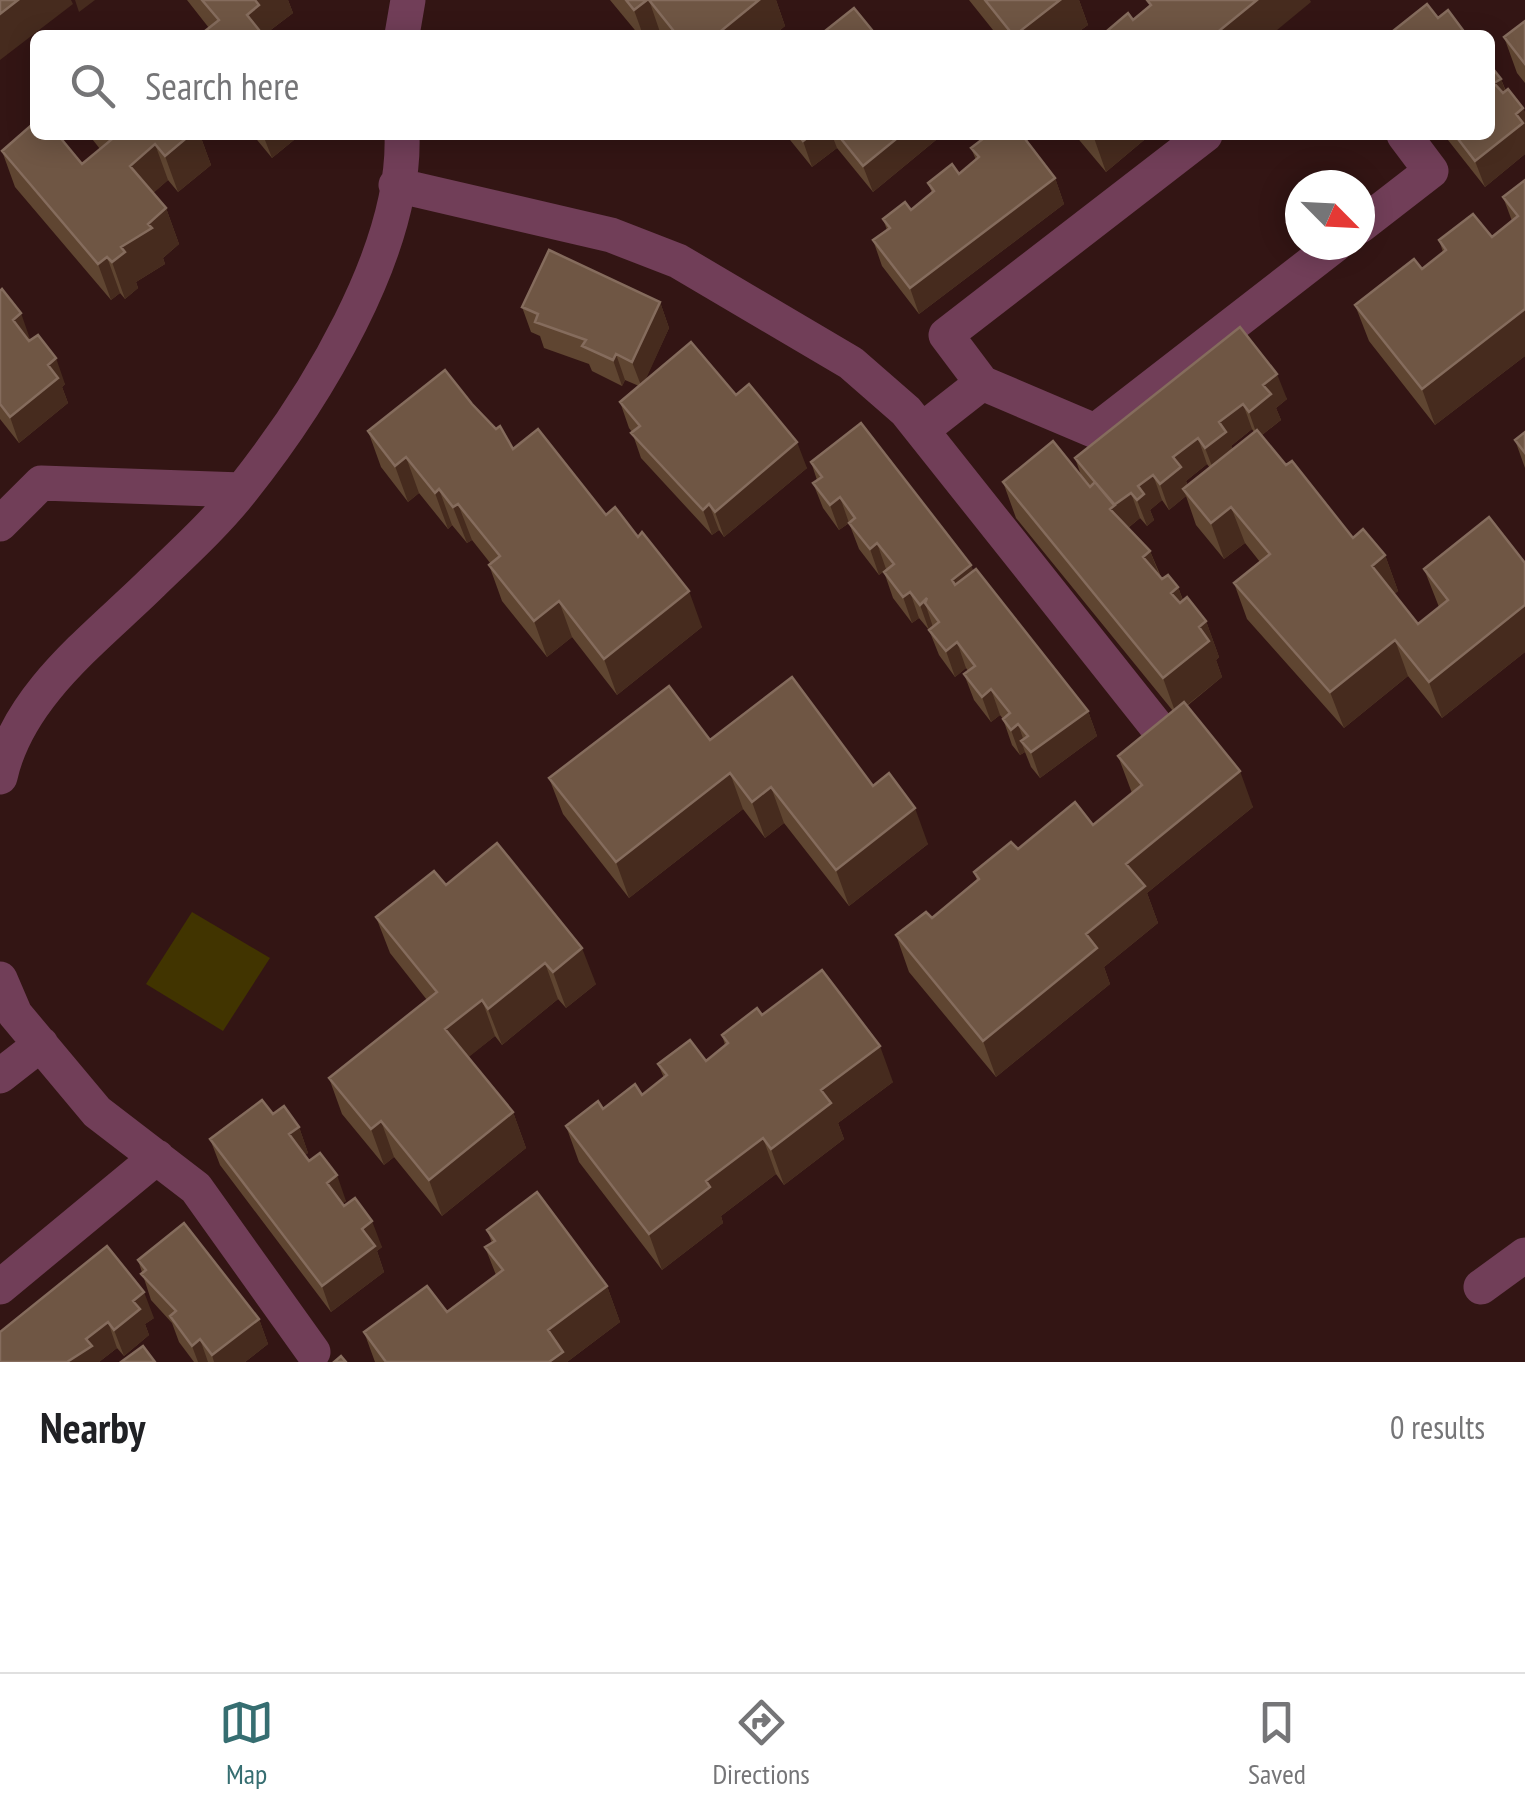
<!DOCTYPE html>
<style>
body{margin:0;font-family:"PT Sans Narrow",sans-serif;background:#f2f2f2;color:#202124}
.compass{position:absolute;left:1285px;top:170px;width:90px;height:90px;border-radius:50%;background:#fff;box-shadow:0 5px 25px #0003;rotate:114deg}
.list{margin:0;padding:0;list-style:none}
h2{display:flex;justify-content:space-between;align-items:center;height:130px;margin:0;padding:0 40px;font-size:42px}
h2 small{font-size:32px;font-weight:400;color:#757577}
.icon{flex:none;width:55px;height:55px;fill:none;stroke:currentColor;stroke-width:2;stroke-linecap:round;stroke-linejoin:round}
.map{position:relative;flex:none;width:1525px;height:1362px;overflow:hidden}
.search{position:absolute;background:#fff;box-shadow:0 5px 25px #0003;left:30px;right:30px;top:30px;height:110px;display:flex;align-items:center;gap:25px;box-sizing:border-box;padding:0 35px;border-radius:15px;color:#757577;font-size:38px}
.sheet{height:310px;background:#fff}
nav{display:flex;justify-content:space-around;align-items:center;box-sizing:border-box;height:140px;border-top:2px solid #e0e0e0;background:#fff;font-size:28px;color:#757577}
nav a{display:grid;justify-items:center;gap:5px}
nav .on{color:#366e71}
.map>svg:first-child{display:block}
.green{fill:#413400}
.lines{fill:none;stroke-linecap:round;stroke-linejoin:round}
.service{stroke:#713e58;stroke-width:35}
.wall{fill:#5f4531;fill-rule:evenodd}
.shaded-wall{fill:#462b1e}
.building{fill:#6f5644;stroke:#856c5d;stroke-width:2.5}
</style>
<div class="map">
<svg width="1525" height="1362" viewBox="0 0 1525 1362">
<rect width="100%" height="100%" fill="#331514"/>
<!-- green -->
<path class="green" d="M192 912 270 958 223 1031 146 984Z"/>
<g class="lines">
<!-- service -->
<path class="service" d="M402 35 408 0
M1205 135 946 335 982 383 1095 431 1335 245
M396 185 611 235 678 261 851 363 906 411 1161 732
M1360 226 1431 171 1404 135
M922 430 982 383
M0 524 41 483 242 490
M0 777C18 695 95 639 152 583 183 553 216 523 242 490 313 401 406 252 402 135
M0 979 15 1014 97 1112 196 1188 313 1352
M0 1076 41 1044
M0 1287 157 1157
M1481 1287 1525 1255"/>
</g>
<!-- wall -->
<path class="wall" d="M187 0H288L293 13 268 32 209 28Z
M610 0H776L785 26 774 35H639Z
M969 0H1079L1088 25 1074 35H997Z
M1525 21V83L1517 73 1504 37Z
M1501 79 1506 91 1523 108 1525 113V154L1485 187 1444 135H1490Z
M89 135H200L211 165 178 192 168 180 153 193 166 208 179 244 163 258 165 264 136 282 138 288 125 299 120 293 111 300 15 187 2 151 82 164 100 149Z
M253 135H300L272 158Z
M786 135H942L873 192 837 148 812 167Z
M1075 135H1150L1106 172Z
M971 148 1055 178 1064 204 919 314 882 266 873 240 887 230 883 219 911 210 932 193 928 183 959 174 976 160Z
M1525 180V356L1435 425 1369 341 1355 305 1422 269 1443 252 1439 240 1492 237 1512 221 1503 197Z
M0 291 30 339 29 340 65 384 62 387 68 403 19 443 0 419Z
M660 302 669 328 644 382 736 395 807 468 724 537 719 530 712 535 641 458 632 432 629 428 620 402 639 386 625 380 622 386 592 371 589 364 544 348 540 336 531 332 522 307Z
M1240 327 1287 399 1276 408 1281 420 1262 435 1286 465 1353 538 1385 555 1398 591 1394 594 1418 624 1439 607 1424 569 1525 563V652L1442 718 1408 676 1344 728 1247 619 1234 583 1260 562 1245 543 1224 559 1196 525 1186 496 1169 510 1162 500 1150 510 1154 520 1147 526 1140 518 1128 528 1150 551 1162 579 1178 587 1183 600 1206 621 1219 657 1216 660 1222 677 1187 706 1253 807 1147 893 1158 923 1104 967 1110 984 996 1077 909 972 896 935 932 918 977 880 974 872 1018 849 1093 825 1132 793 1118 756 1173 711 1016 518 1003 482 1082 478 1075 458ZM1252 429 1254 432 1233 449 1231 446ZM1207 464 1210 468 1188 486 1186 481Z
M472 404 513 449 606 515 702 627 617 695 572 637 547 657 502 601 489 565 491 564 472 540 467 543 452 525 448 529 419 493 408 502 381 467 368 431Z
M1525 432V468L1515 440Z
M811 462 971 565 973 571 1088 711 1097 736 1040 778 1031 767 1025 752 1020 755 1012 745 1003 719 1000 715 991 722 974 700 964 674 968 671 966 668 955 677 939 655 929 630 919 618 912 623 893 598 884 572 887 569 879 575 859 549 849 523 839 530 823 508 813 483 817 480Z
M710 740 873 786 928 844 849 906 784 823 765 838 743 809 629 898 563 814 549 778Z
M446 885 596 984 566 1008 558 999 502 1045 495 1036 468 1057 513 1112 526 1148 442 1216 394 1157 384 1165 342 1114 329 1078 427 1000 390 953 376 917Z
M762 1015 893 1082 838 1123 844 1139 784 1185 776 1174 721 1216 723 1223 662 1270 579 1162 566 1126 642 1095 664 1078 658 1064 706 1061 725 1045 722 1035Z
M273 1114 299 1127 308 1153 305 1155 346 1201 342 1204 382 1247 377 1251 384 1272 331 1312 220 1165 210 1139Z
M487 1230 607 1286 620 1322 567 1362H375L364 1332 447 1312 496 1275 485 1247 492 1243Z
M138 1260 259 1319 268 1344 245 1362H194L179 1342 172 1323 151 1300Z
M154 1318 145 1324 149 1335 124 1356 117 1348 99 1362H0V1332Z"/>
<!-- shaded-wall -->
<path class="shaded-wall" d="M18 0H71L73 4 0 60V14Z
M75 0H95L79 12Z
M254 0H288L293 13 268 32 269 35H254L247 15Z
M647 0H649L661 35H643L634 10Z
M759 0H776L785 26 774 35H716Z
M1060 0H1079L1088 25 1074 35H1015Z
M1257 0H1310L1311 2 1271 35H1214Z
M1501 79 1510 104 1494 83Z
M1523 108 1525 113V154L1485 187 1475 161Z
M190 135H200L211 165 178 192 165 156Z
M263 135H300L272 158Z
M811 135H832L837 148 812 167 803 141Z
M901 135H942L873 192 863 166Z
M1093 135H1150L1106 172Z
M155 144 168 180 143 202 130 166Z
M1055 178 1064 204 919 314 910 288Z
M166 208 179 244 163 258 165 264 136 282 138 288 125 299 112 262 121 247Z
M107 257 120 293 111 300 98 264Z
M660 302 669 328 642 388 632 362Z
M1525 309V356L1435 425 1422 389Z
M21 313 30 339 22 346 13 320Z
M616 354 625 380 622 386 613 360Z
M56 358 65 384 62 387 68 403 19 443 10 417 48 365Z
M1277 374 1287 399 1276 408 1281 420 1258 438 1249 412 1263 385Z
M1243 404 1252 429 1231 446 1236 457 1215 474 1205 448 1219 422Z
M1198 438 1207 464 1186 481 1190 493 1183 489 1186 496 1169 510 1160 484 1173 457Z
M797 442 807 468 724 537 715 512Z
M406 457 419 493 408 502 395 466Z
M1153 475 1162 500 1150 510 1154 520 1147 526 1137 500 1138 486Z
M439 489 452 525 448 529 435 493Z
M1131 493 1140 518 1124 531 1110 509Z
M840 497 849 523 839 530 830 505Z
M458 504 472 540 467 543 453 507Z
M709 504 719 530 712 535 703 510Z
M1231 507 1245 543 1224 559 1211 523Z
M877 543 886 569 879 575 870 549Z
M1150 551 1164 587 1143 557Z
M1385 555 1398 591 1385 602 1372 566Z
M971 565 981 591 961 606 952 580Z
M1178 587 1191 623 1171 593Z
M689 591 702 627 617 695 604 659Z
M910 592 919 618 912 623 903 597Z
M927 598 925 603 933 627 929 630 920 605Z
M559 601 572 637 547 657 534 621Z
M1525 605V652L1442 718 1429 682Z
M1206 621 1219 657 1216 660 1222 677 1176 714 1163 678 1199 627Z
M1395 640 1408 676 1344 728 1330 692Z
M957 642 966 668 955 677 946 651Z
M991 689 1000 715 991 722 982 697Z
M1088 711 1097 736 1040 778 1031 752Z
M1018 724 1026 747 1021 741 1025 752 1020 755 1011 730Z
M1240 771 1253 807 1147 893 1158 923 1104 967 1110 984 996 1077 983 1041 1086 934 1126 864Z
M730 773 743 809 629 898 616 862Z
M771 787 784 823 765 838 752 802Z
M915 808 928 844 849 906 836 870Z
M582 948 596 984 566 1008 553 972Z
M545 963 558 999 502 1045 488 1009Z
M482 1000 495 1036 459 1065 445 1029Z
M880 1046 893 1082 838 1123 844 1139 784 1185 771 1149 821 1090Z
M513 1112 526 1148 442 1216 429 1180Z
M381 1121 394 1157 384 1165 371 1129Z
M299 1127 308 1153 299 1160 289 1134Z
M763 1138 776 1174 721 1216 723 1223 662 1270 649 1234 706 1181Z
M337 1175 346 1201 336 1209 327 1183Z
M372 1221 382 1247 377 1251 384 1272 331 1312 322 1286 362 1229Z
M607 1286 620 1322 567 1362H549L548 1330Z
M144 1292 154 1318 145 1324 149 1335 124 1356 114 1330 133 1301Z
M259 1319 268 1344 245 1362H214L212 1355Z
M108 1322 117 1348 99 1362H67L86 1339Z
M200 1339 208 1362H198L192 1346Z"/>
<!-- building -->
<path class="building" d="M0 0H18L0 14Z
M202 0H255L259 5 247 15 263 35H200L219 20Z
M626 0H647L634 10Z
M649 0H759L716 35H677Z
M985 0H1060L1015 35H1013Z
M1147 0H1257L1214 35H1110L1107 31 1128 13 1133 20 1151 5Z
M1427 4 1438 18 1448 10 1465 33 1463 35H1388Z
M854 8 876 35H820Z
M1525 21V64L1504 37Z
M1490 65 1501 79 1494 83 1503 93 1508 89 1523 108 1516 114 1523 123 1475 161 1455 135H1490Z
M35 122V135H58L82 164 111 140 106 135H190L165 156 155 144 130 166 166 208 148 224 152 228 121 247 125 252 112 262 107 257 98 264 2 151Z
M798 135H811L803 141Z
M838 135H901L863 166Z
M988 135H1004L1006 137 1009 135H1022L1055 178 910 288 873 240 890 228 883 219 905 202 911 210 934 191 928 183 952 164 959 174 979 157 971 148Z
M1525 180V309L1422 389 1355 305 1414 259 1422 269 1446 250 1439 240 1473 214 1492 237 1518 216 1503 197Z
M549 250 660 302 632 362 616 354 613 360 582 346 586 340 535 322 538 314 522 307Z
M2 289 21 313 13 320 29 341 38 335 56 358 48 365 58 378 10 417 0 404V291Z
M1240 327 1277 374 1263 385 1271 394 1249 412 1243 404 1219 422 1226 432 1205 448 1198 438 1173 457 1181 467 1160 484 1153 475 1138 486 1144 494 1137 500 1131 493 1114 505 1075 458Z
M691 342 736 395 749 384 797 442 715 512 709 504 703 510 631 433 640 426 620 402Z
M445 370 472 404 496 429 500 426 513 449 538 429 606 515 615 507 638 537 642 532 689 591 604 659 559 601 534 621 489 565 500 556 458 504 453 507 439 489 435 493 406 457 395 466 368 431Z
M861 423 971 565 952 580 955 585 976 569 1088 711 1031 752 1021 741 1028 736 1018 724 1011 730 1003 719 1010 713 991 689 982 697 964 674 975 666 957 642 946 651 929 630 939 622 925 603 927 598 920 605 910 592 903 597 884 572 894 564 877 543 870 549 849 523 855 518 840 497 830 505 813 483 822 477 811 462Z
M1257 430 1286 465 1292 461 1353 538 1363 529 1385 555 1372 566 1418 624 1448 600 1424 569 1489 517 1525 563V605L1429 682 1395 640 1330 692 1234 583 1270 554 1231 507 1211 523 1183 489Z
M1525 432V453L1515 440Z
M1053 441 1090 487 1095 482 1115 505 1110 509 1150 551 1143 557 1162 579 1168 575 1178 587 1171 593 1180 603 1187 597 1206 621 1199 627 1209 641 1163 678 1003 482Z
M792 677 873 786 889 773 915 808 836 870 771 787 752 802 730 773 616 862 549 778 669 686 710 740Z
M1184 702 1240 771 1126 864 1145 886 1086 934 1097 948 983 1041 896 935 926 912 932 918 979 879 974 872 1011 842 1018 849 1075 802 1093 825 1142 785 1118 756Z
M497 843 582 948 553 972 545 963 488 1009 482 1000 445 1029 513 1112 429 1180 381 1121 371 1129 329 1078 437 992 376 917 434 871 446 885Z
M822 970 880 1046 821 1090 831 1103 771 1149 763 1138 706 1181 710 1187 649 1234 566 1126 598 1101 603 1109 635 1084 642 1095 667 1075 658 1064 690 1040 706 1061 728 1043 722 1035 757 1008 762 1015Z
M262 1100 273 1114 284 1106 299 1127 289 1134 309 1161 320 1153 337 1175 327 1183 344 1206 355 1198 372 1221 362 1229 375 1246 322 1286 210 1139Z
M537 1192 607 1286 548 1330 563 1352 549 1362H386L364 1332 427 1286 447 1312 503 1270 485 1247 495 1241 487 1230Z
M184 1223 259 1319 212 1355 200 1339 192 1346 170 1316 176 1311 141 1274 146 1270 138 1260Z
M107 1246 144 1292 133 1301 140 1309 114 1330 108 1322 86 1339 92 1346 67 1362H0V1332Z
M143 1346 155 1362H121Z
M341 1356 346 1362H334Z"/>
</svg>
<svg class="compass" viewBox="-18 -18 36 36"><path d="M0-13l5 13h-10z" fill="#e53935"/><path d="M0 13l5-13h-10z" fill="#757577"/></svg>
<div class="search"><svg class="icon" aria-label="search" viewBox="0 0 24 24"><circle cx="10" cy="10" r="6"/><path d="M15 15l6 6"/></svg>Search here</div>
</div>
<section class="sheet">
<h2>Nearby<small>0 results</small></h2>
<ul class="list">
</ul>
</section>
<nav>
<a class="on"><svg class="icon" aria-label="map" viewBox="0 0 24 24"><path d="M3 6l6-2 6 2 6-2v14l-6 2-6-2-6 2zM9 4v14M15 6v14"/></svg>Map</a>
<a><svg class="icon" aria-label="directions" viewBox="0 0 24 24"><path d="M12 3l9 9-9 9-9-9zM9 14v-3h6M13 9l2 2-2 2"/></svg>Directions</a>
<a><svg class="icon" aria-label="saved" viewBox="0 0 24 24"><path d="M7 4h10v16l-5-4-5 4z"/></svg>Saved</a>
</nav>
